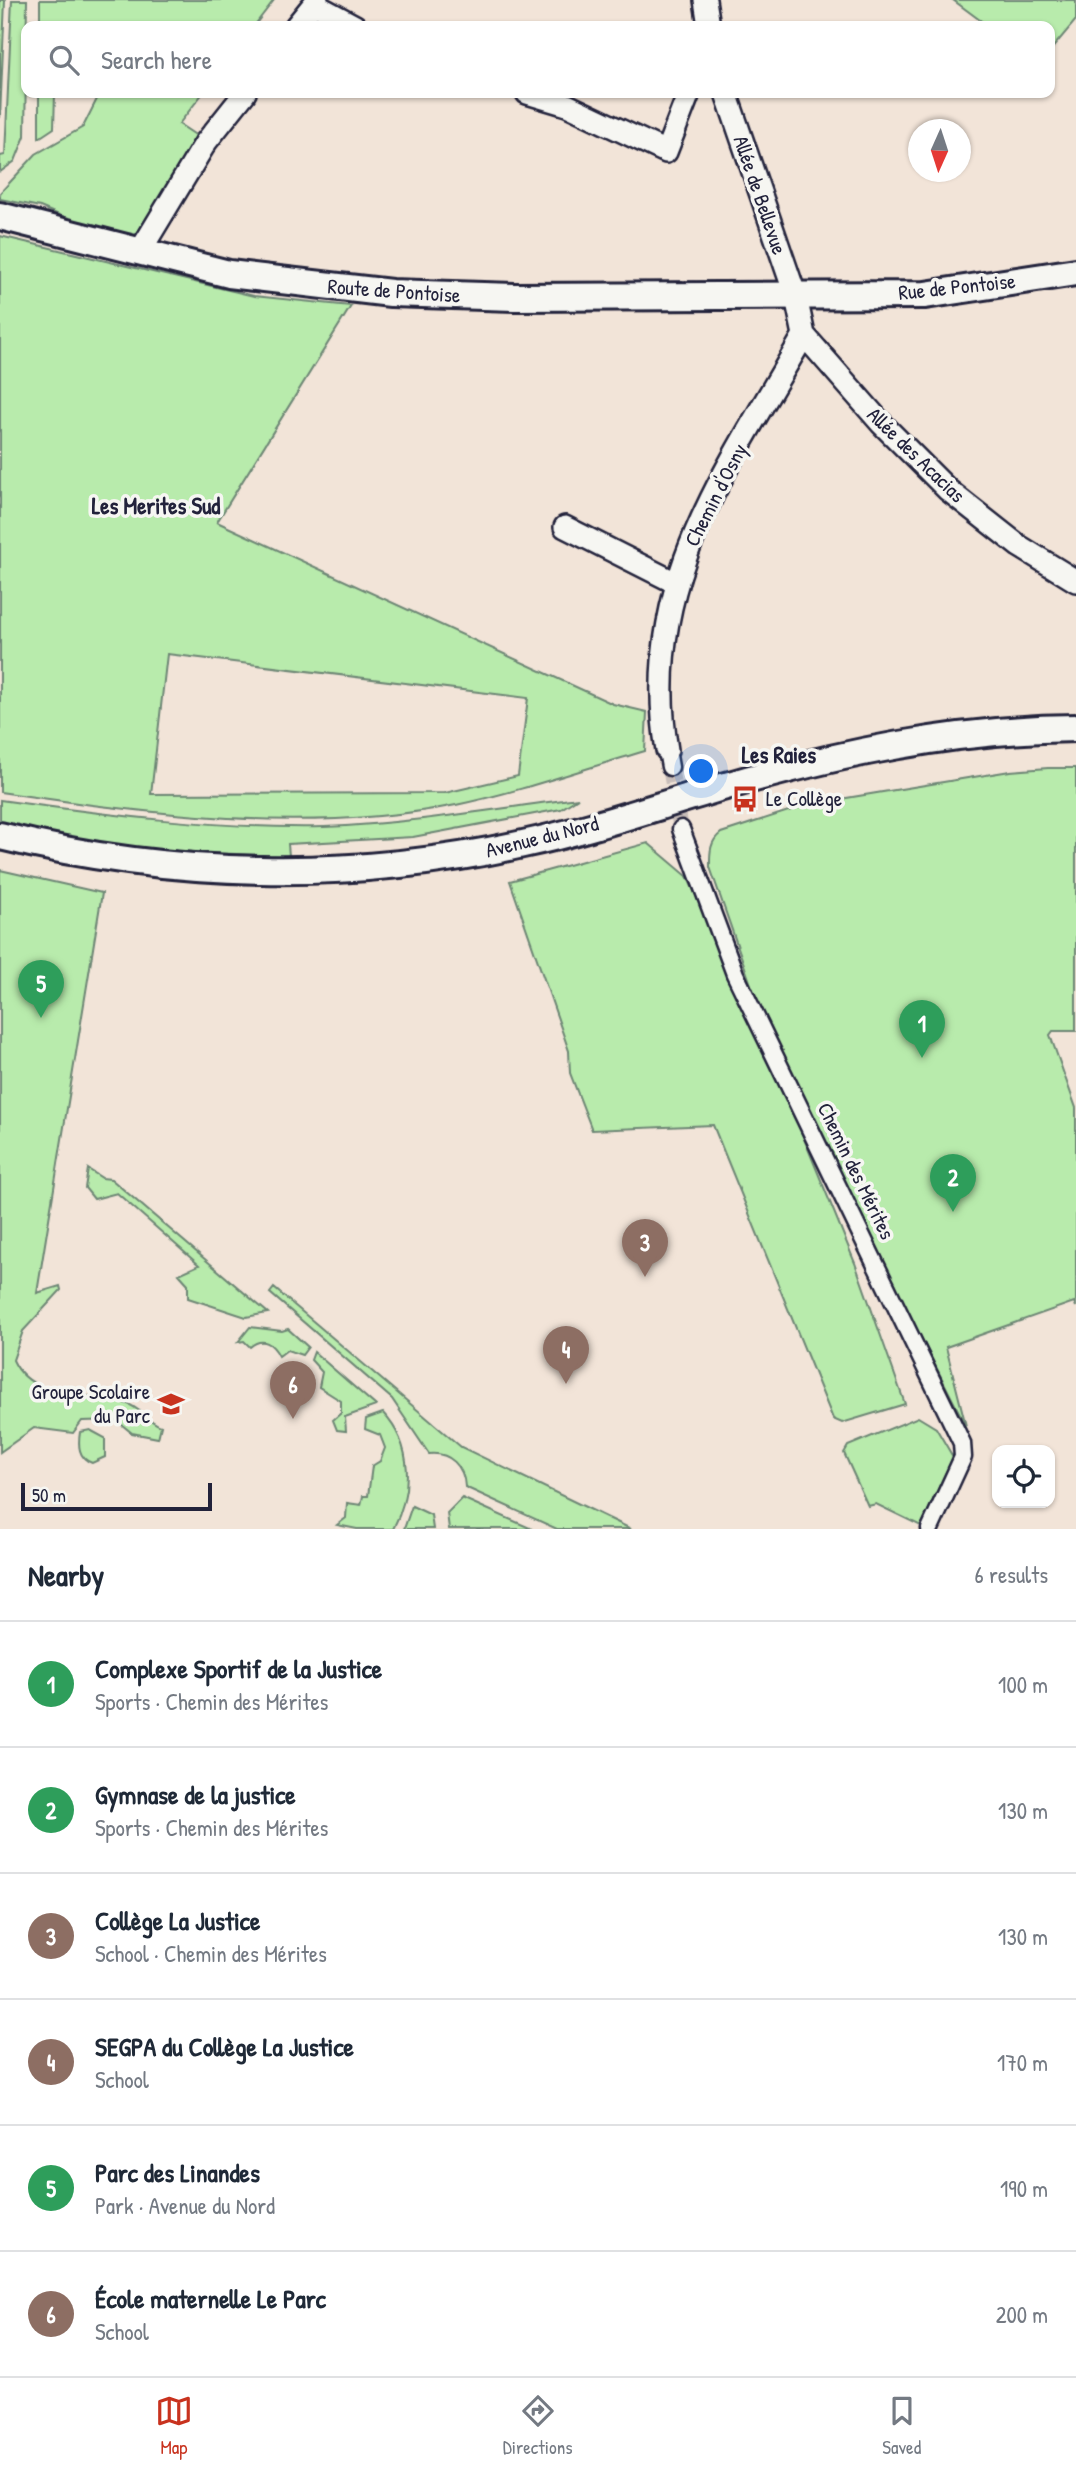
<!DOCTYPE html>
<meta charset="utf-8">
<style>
body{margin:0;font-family:"Patrick Hand",sans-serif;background:#f2f2f3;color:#1f2937}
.controls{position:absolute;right:21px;bottom:21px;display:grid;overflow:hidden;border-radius:14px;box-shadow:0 2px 5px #0004}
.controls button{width:63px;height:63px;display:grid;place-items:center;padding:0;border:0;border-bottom:2px solid #e0e1e3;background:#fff;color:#1f2937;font:35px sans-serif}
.compass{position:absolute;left:908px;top:119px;width:63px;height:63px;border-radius:50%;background:#fff;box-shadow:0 2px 5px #0004;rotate:183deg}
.scale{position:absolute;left:21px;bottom:18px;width:191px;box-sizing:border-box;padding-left:7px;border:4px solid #22223b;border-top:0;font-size:19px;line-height:24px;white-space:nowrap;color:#22223b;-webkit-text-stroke:5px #f6f6f2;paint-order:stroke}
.you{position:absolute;left:702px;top:772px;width:24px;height:24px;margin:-18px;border:5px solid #fff;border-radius:50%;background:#1a73e8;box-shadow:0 0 0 10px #1a73e833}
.badge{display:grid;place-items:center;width:46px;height:46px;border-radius:50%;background:#c8321e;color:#fff;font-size:23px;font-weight:700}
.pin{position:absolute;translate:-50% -58px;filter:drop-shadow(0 2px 4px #0008)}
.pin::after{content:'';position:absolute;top:37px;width:24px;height:21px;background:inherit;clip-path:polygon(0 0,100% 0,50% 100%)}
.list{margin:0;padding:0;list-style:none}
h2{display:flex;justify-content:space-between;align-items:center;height:91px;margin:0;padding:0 28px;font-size:30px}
h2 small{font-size:23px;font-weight:400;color:#747a83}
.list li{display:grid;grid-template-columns:46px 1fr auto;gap:21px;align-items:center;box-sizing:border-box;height:126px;padding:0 28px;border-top:2px solid #e0e1e3}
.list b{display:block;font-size:26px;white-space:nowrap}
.list p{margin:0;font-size:23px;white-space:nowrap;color:#747a83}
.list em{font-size:23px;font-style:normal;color:#747a83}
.icon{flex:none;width:38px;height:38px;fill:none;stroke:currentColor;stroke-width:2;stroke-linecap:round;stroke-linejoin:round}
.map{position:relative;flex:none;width:1076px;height:1529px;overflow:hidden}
.search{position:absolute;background:#fff;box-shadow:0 2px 5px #0004;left:21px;right:21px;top:21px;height:77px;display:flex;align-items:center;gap:18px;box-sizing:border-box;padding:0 24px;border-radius:14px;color:#747a83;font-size:26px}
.sheet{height:847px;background:#fff}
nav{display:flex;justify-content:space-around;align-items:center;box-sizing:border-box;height:98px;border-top:2px solid #e0e1e3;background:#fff;font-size:19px;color:#747a83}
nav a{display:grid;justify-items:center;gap:4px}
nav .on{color:#c8321e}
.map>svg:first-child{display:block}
.green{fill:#b8ebac;stroke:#6d8674;stroke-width:2;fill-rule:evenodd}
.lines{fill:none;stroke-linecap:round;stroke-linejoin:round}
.pedestrian-tunnel{stroke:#c8bdb9;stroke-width:16;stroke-dasharray:16 8;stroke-linecap:butt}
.pedestrian-casing{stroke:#22223b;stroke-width:21}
.minor-casing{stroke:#22223b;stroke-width:26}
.tertiary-casing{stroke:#22223b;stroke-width:32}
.pedestrian{stroke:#f6f6f2;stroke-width:16}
.minor{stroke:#f6f6f2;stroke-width:21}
.tertiary{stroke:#f6f6f2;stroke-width:26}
.labels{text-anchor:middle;stroke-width:7;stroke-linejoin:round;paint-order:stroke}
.street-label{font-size:21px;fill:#22223b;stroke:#f6f6f2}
.poi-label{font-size:21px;fill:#22223b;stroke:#f6f6f2;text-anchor:start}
.neighbourhood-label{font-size:23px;font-weight:bold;fill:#22223b;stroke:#f6f6f2}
</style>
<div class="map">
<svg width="1076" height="1529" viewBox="0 0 1076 1529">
<rect width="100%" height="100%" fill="#f2e4d8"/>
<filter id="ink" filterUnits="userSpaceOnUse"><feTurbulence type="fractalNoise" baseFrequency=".0143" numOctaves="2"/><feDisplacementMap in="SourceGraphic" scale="14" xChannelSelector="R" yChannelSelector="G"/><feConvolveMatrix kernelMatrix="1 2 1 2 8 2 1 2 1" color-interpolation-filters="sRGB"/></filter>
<g filter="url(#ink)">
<!-- green -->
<path class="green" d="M0 0H5L0 118Z
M12 0H27L25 136 15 161 0 172V156L5 155Z
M40 0H274L254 26H88L71 22 40 26Z
M953 0H1076V20L1050 51V26H988Z
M39 93H55L54 128 39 138Z
M100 93H203L179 124 200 138 137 241 126 243 40 207 0 199V193L36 154 83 127Z
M0 236 254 296 351 306 217 522 613 704 647 712 645 751C583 769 519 792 456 805 306 835 150 814 0 792ZM167 654 528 698 518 776 445 793 151 794Z
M1048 768H1076V1031H1053L1050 1035 1076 1108V1307L1074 1302 946 1347 966 1426 906 1308 755 996 710 867C710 854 709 842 721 833L810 804 1010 771Z
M578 798 561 809 413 837 288 844 289 856 150 851 89 842 0 822V800C108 815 215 829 324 827 409 824 494 809 578 798Z
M648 843 687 876 768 1051 855 1263 905 1404 842 1423 833 1419 713 1125 592 1130 570 1073 569 1051 510 881Z
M0 870 102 893 37 1293 60 1286 61 1290 23 1331 13 1360C32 1402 89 1391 125 1403 140 1407 147 1421 161 1426L158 1438 132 1433 116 1420 82 1421 73 1433 34 1428 0 1452Z
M88 1169 102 1178 111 1179 268 1313 246 1317 188 1298V1284L179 1274 199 1265 117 1193 94 1199 85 1188Z
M274 1288 461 1447 631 1529H557L465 1487C464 1466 450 1452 429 1454L392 1399 270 1293Z
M250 1327 282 1331 288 1329 308 1347 302 1355 287 1350 279 1356C273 1344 263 1336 250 1347L244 1341 238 1342Z
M314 1352 376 1406 345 1417 346 1431 337 1430 333 1420 341 1413V1401L319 1387 322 1372 311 1360Z
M383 1413C413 1445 413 1491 393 1529H357L337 1525 346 1518 347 1503 361 1505 363 1496H368L372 1466 380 1461 385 1448 380 1435 365 1429 366 1419Z
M918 1417 936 1428 953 1457 921 1526 876 1504 868 1506 844 1453 848 1446Z
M90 1430 105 1438V1457L92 1463C78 1458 78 1445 80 1432Z
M462 1498 532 1529H449L447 1513Z
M412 1506 431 1515 433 1529H404Z"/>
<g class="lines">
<!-- pedestrian-tunnel -->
<path class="pedestrian-tunnel" d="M670 767 681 829"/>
<!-- pedestrian casing -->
<g class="pedestrian-casing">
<path id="pedestrian" d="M667 750 670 767
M681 829 735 974 962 1443 963 1457 930 1529"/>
</g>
<!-- minor casing -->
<g class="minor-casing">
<path id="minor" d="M705 0 709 26
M314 4 355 26
M296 26 317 0
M527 93 567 105 666 152 689 93
M726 93 796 297 804 335 881 423 948 490 1019 546 1076 581
M139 253 206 142 245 93
M565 527 676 583
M667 750C639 585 727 470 804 335"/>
</g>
<!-- tertiary casing -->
<g class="tertiary-casing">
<path id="tertiary" d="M0 216 229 274 391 293 514 297 925 295 1076 272
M0 836C171 878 351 882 523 844 589 830 654 807 719 788 836 754 954 729 1076 728"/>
</g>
<!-- pedestrian -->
<use href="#pedestrian" class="pedestrian"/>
<!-- minor -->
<use href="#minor" class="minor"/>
<!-- tertiary -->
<use href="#tertiary" class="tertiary"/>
</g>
</g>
<!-- icons -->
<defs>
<g id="bus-bare" transform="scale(2.1)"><path d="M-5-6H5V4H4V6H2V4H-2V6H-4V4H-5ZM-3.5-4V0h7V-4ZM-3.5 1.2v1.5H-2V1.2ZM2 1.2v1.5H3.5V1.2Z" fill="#c8321e" stroke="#f6f6f2" stroke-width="2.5" paint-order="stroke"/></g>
<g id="school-bare" transform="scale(2.1)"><path d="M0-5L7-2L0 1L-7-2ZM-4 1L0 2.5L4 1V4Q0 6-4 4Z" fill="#c8321e" stroke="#f6f6f2" stroke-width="2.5" paint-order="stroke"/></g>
</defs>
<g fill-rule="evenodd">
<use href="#bus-bare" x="745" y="799"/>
<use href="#school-bare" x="171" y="1404"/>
</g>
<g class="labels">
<!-- street labels -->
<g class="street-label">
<text transform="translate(760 195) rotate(71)" y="7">Allée de Bellevue</text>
<text transform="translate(957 287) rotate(-6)" y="7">Rue de Pontoise</text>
<text transform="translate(394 291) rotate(4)" y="7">Route de Pontoise</text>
<text transform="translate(916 455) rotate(44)" y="7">Allée des Acacias</text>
<text transform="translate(716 495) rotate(-63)" y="7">Chemin d'Osny</text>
<text transform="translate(542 837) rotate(-14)" y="7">Avenue du Nord</text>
<text transform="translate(856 1171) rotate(64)" y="7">Chemin des Mérites</text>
</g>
<!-- poi labels -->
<g class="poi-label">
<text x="766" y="806">Le Collège</text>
<text x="150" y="1399" text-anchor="end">Groupe Scolaire<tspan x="150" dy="24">du Parc</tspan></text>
</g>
<!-- neighbourhood labels -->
<g class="neighbourhood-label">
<text x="156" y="514">Les Merites Sud</text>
<text x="779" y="763">Les Raies</text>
</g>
</g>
</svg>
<div class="controls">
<button><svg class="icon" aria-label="locate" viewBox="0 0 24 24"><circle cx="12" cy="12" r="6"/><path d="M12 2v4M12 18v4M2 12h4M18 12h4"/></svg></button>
</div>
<svg class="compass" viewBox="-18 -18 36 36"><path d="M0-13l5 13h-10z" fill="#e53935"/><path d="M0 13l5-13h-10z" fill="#747a83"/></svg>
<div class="scale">50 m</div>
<div class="you"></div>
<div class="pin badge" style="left:922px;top:1058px;background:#2e9e5b">1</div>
<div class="pin badge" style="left:953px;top:1212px;background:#2e9e5b">2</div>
<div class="pin badge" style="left:645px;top:1277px;background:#8d6e63">3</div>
<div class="pin badge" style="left:566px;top:1384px;background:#8d6e63">4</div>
<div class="pin badge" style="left:41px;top:1018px;background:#2e9e5b">5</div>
<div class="pin badge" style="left:293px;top:1419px;background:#8d6e63">6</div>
<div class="search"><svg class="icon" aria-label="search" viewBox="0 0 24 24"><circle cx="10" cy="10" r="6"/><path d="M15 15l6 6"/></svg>Search here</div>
</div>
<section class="sheet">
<h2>Nearby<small>6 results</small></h2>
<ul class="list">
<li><span class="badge" style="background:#2e9e5b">1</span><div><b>Complexe Sportif de la Justice</b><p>Sports · Chemin des Mérites</p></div><em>100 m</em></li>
<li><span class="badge" style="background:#2e9e5b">2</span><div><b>Gymnase de la justice</b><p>Sports · Chemin des Mérites</p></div><em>130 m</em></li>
<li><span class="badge" style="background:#8d6e63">3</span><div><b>Collège La Justice</b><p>School · Chemin des Mérites</p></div><em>130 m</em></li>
<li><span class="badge" style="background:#8d6e63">4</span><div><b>SEGPA du Collège La Justice</b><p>School</p></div><em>170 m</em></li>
<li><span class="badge" style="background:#2e9e5b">5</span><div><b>Parc des Linandes</b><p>Park · Avenue du Nord</p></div><em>190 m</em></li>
<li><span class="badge" style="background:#8d6e63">6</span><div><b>École maternelle Le Parc</b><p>School</p></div><em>200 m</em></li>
</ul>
</section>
<nav>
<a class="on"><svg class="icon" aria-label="map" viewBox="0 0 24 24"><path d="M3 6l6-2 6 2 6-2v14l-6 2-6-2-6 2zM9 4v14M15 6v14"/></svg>Map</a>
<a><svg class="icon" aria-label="directions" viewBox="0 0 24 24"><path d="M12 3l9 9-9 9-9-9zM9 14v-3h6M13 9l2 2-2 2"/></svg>Directions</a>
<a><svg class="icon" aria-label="saved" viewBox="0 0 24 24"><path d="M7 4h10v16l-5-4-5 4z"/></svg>Saved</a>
</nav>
